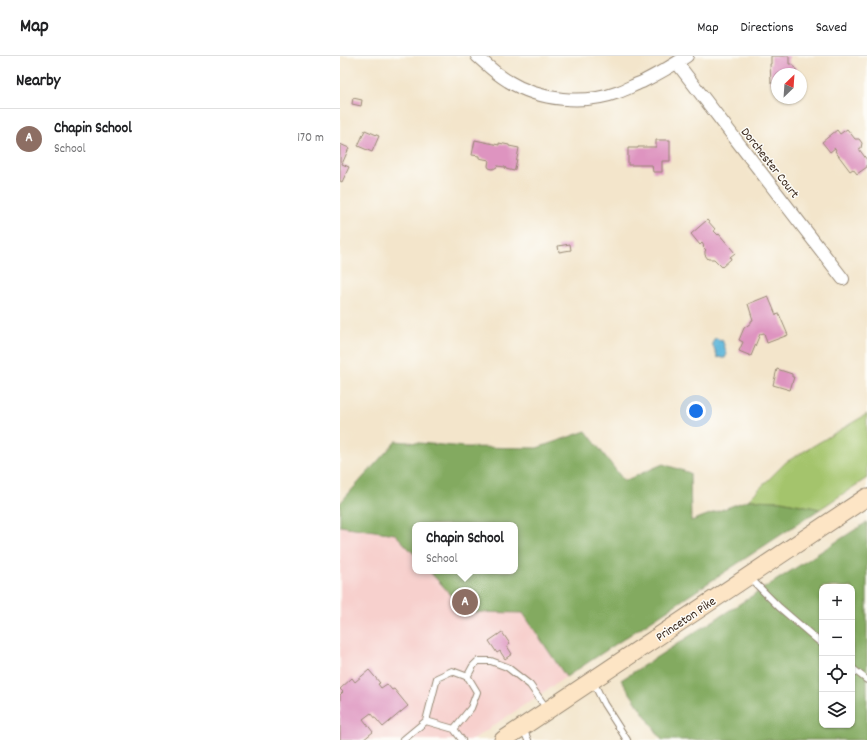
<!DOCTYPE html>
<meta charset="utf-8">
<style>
body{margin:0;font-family:Dekko,sans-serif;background:#f6f6f6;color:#202124}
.controls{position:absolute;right:12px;bottom:12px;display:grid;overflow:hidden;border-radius:8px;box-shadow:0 1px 3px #0004}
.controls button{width:36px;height:36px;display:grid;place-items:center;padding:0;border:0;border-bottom:1px solid #e0e0e0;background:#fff;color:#202124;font:20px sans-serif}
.compass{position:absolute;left:431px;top:12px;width:36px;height:36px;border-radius:50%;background:#fff;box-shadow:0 1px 3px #0004;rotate:25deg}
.you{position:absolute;left:356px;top:355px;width:14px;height:14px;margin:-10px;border:3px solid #fff;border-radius:50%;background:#1a73e8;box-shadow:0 0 0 6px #1a73e833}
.badge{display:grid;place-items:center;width:26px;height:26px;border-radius:50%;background:#0f766e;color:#fff;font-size:13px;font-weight:700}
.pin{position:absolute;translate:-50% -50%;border:2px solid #fff;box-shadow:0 1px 4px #0006}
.popup{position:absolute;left:72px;top:466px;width:106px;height:52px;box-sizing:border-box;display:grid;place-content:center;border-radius:8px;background:#fff;filter:drop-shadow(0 1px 3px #0005);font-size:13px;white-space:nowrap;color:#757577}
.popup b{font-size:15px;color:#202124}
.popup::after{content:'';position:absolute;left:50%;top:100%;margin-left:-8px;border:8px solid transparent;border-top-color:#fff}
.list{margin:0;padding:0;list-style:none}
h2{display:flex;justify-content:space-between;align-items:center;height:52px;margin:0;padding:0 16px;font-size:17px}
h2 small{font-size:13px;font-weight:400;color:#757577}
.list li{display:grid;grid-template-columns:26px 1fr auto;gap:12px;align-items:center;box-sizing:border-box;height:60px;padding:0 16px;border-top:1px solid #e0e0e0}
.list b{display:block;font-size:15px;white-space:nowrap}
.list p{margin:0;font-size:13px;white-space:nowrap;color:#757577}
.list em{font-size:13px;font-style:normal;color:#757577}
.icon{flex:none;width:22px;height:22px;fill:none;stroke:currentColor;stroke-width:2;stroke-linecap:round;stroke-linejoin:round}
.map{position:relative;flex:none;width:527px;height:684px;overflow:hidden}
header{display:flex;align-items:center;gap:24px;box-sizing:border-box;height:56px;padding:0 20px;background:#fff;border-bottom:1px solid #e0e0e0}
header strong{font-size:19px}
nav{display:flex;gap:22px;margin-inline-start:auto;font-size:14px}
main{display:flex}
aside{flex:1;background:#fff}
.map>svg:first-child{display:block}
.built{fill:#f7d0cd}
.green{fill:#a4c46c;stroke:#707745}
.forest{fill:#83aa60;stroke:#5f6a3f;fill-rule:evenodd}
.water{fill:#5cb5d9;stroke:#4c707c}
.building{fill:#de94c0}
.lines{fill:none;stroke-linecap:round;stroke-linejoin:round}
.service-casing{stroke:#978874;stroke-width:8}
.minor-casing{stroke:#978874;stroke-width:14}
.secondary-casing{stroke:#978874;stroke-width:19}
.service{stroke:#fff;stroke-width:6}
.minor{stroke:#fff;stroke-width:12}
.secondary{stroke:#fde5c5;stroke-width:17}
.labels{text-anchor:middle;stroke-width:3;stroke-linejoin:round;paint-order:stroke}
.street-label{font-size:13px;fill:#3b2a1e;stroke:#fdfcf7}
</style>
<header>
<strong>Map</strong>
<nav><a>Map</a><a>Directions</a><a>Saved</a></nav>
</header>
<main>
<aside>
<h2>Nearby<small></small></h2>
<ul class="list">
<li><span class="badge" style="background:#8d6e63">A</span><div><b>Chapin School</b><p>School</p></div><em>170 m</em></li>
</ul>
</aside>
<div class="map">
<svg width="527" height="684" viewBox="0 0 527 684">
<rect width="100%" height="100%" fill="#fdfcf7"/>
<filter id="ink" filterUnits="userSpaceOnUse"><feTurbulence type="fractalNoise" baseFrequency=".025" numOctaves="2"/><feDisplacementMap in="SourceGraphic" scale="8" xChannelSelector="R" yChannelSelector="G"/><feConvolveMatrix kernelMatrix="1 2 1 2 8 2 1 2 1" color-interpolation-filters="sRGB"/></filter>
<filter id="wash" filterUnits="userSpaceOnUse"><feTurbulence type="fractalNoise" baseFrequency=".012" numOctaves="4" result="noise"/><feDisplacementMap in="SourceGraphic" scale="16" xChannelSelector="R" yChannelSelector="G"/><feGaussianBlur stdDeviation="0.9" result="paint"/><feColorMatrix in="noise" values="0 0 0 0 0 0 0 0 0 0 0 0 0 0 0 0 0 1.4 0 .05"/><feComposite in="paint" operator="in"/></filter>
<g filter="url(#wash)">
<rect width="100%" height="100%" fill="#f3e5cb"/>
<!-- built -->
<path class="built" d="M0 470 75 481V515H175L275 588 132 684H0Z"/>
<!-- green -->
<path class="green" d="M527 358V422L480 453 441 445 408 444 446 406Z"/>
<!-- forest -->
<path class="forest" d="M246 375 284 425 323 408 350 417 351 465 408 444 441 445 480 453 226 621 183 557 127 556 89 515H175V469H75V499L55 478 0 470V447L56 385 125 391 197 392Z
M527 466V684H322L281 624ZM482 531H512V669H482Z"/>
<!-- water -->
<path class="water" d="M377 282 380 284 382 283 387 298 385 302H381L380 301 378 302 372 287 373 286 374 283Z"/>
<g id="blocks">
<!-- building -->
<path class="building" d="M431 0H449V8H451L456 12V18H437V27H431L430 8H431Z
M13 42 22 44 21 50 12 48Z
M507 73 515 83H519L522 87 521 92 519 93 527 104V111L517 118 513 113 510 115 495 95 496 94 495 92 490 96 482 86 497 74 500 78Z
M25 74 39 80 32 96 18 90Z
M135 84 159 89V87L169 89V90L179 92 175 113 174 115 166 113 165 111 157 110V111L153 113 149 112 148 110 149 104 139 102V100L132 99Z
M316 84H330V105H322V116H313L312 109H288V92H298V91H316Z
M0 88 9 92 2 108 9 111 2 126 0 125Z
M367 164 375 173 374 175 378 179 379 178 395 197 390 201 391 203 382 211 374 203H368L365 199V195L366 194 363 191 364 190 362 187 360 189 351 178Z
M230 188 231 194 219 196 218 190Z
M428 240 436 259 439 258 448 279 427 287 424 277 420 278 411 300 399 295 403 286 399 284 404 272 411 267V265L413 264 408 248Z
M437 313 452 318V321H454L450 334 433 329Z
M162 576 170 588 167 590 172 598 165 603 160 595 157 597 149 585Z
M29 614 40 627 38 628 41 632 47 628 52 634 54 633 68 650 43 671 31 657 23 663 33 676 23 684H0V639L3 636 0 633 12 622 15 626Z"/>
</g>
</g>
<g filter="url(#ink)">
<use href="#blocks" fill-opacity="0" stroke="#978874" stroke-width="1"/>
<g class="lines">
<!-- service casing -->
<g class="service-casing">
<path id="service" d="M409 521 439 551 482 588
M512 612 527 624
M127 621 133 610 138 605H151L167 611 190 629 207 653
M253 625 264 648 287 684
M86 665 114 673 122 684
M183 673 188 684
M63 684 86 665 97 622 112 615 128 621 137 636 131 652 114 673"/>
</g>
<!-- minor casing -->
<g class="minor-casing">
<path id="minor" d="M137 0C147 9 156 18 168 25 200 45 244 49 279 36 287 33 294 29 302 26 318 18 332 10 347 0
M337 7 503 223"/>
</g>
<!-- secondary casing -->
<g class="secondary-casing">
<path id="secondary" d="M163 684 527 441"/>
</g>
<!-- service -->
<use href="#service" class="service"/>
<!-- minor -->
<use href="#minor" class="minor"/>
<!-- secondary -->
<use href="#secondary" class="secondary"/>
</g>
</g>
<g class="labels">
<!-- street labels -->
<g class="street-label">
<text transform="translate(431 106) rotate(52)" y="5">Dorchester Court</text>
<text transform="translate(345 562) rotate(-34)" y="5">Princeton Pike</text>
</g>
</g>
</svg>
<div class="controls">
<button>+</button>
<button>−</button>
<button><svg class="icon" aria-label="locate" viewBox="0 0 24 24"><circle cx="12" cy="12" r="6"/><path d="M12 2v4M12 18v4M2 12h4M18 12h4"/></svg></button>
<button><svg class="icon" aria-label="layers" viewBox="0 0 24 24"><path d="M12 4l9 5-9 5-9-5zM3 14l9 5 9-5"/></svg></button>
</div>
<svg class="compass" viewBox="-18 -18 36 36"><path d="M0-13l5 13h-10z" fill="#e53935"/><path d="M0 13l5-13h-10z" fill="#757577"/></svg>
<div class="you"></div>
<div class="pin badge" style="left:125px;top:546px;background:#8d6e63">A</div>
<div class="popup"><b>Chapin School</b>School</div>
</div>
</main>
